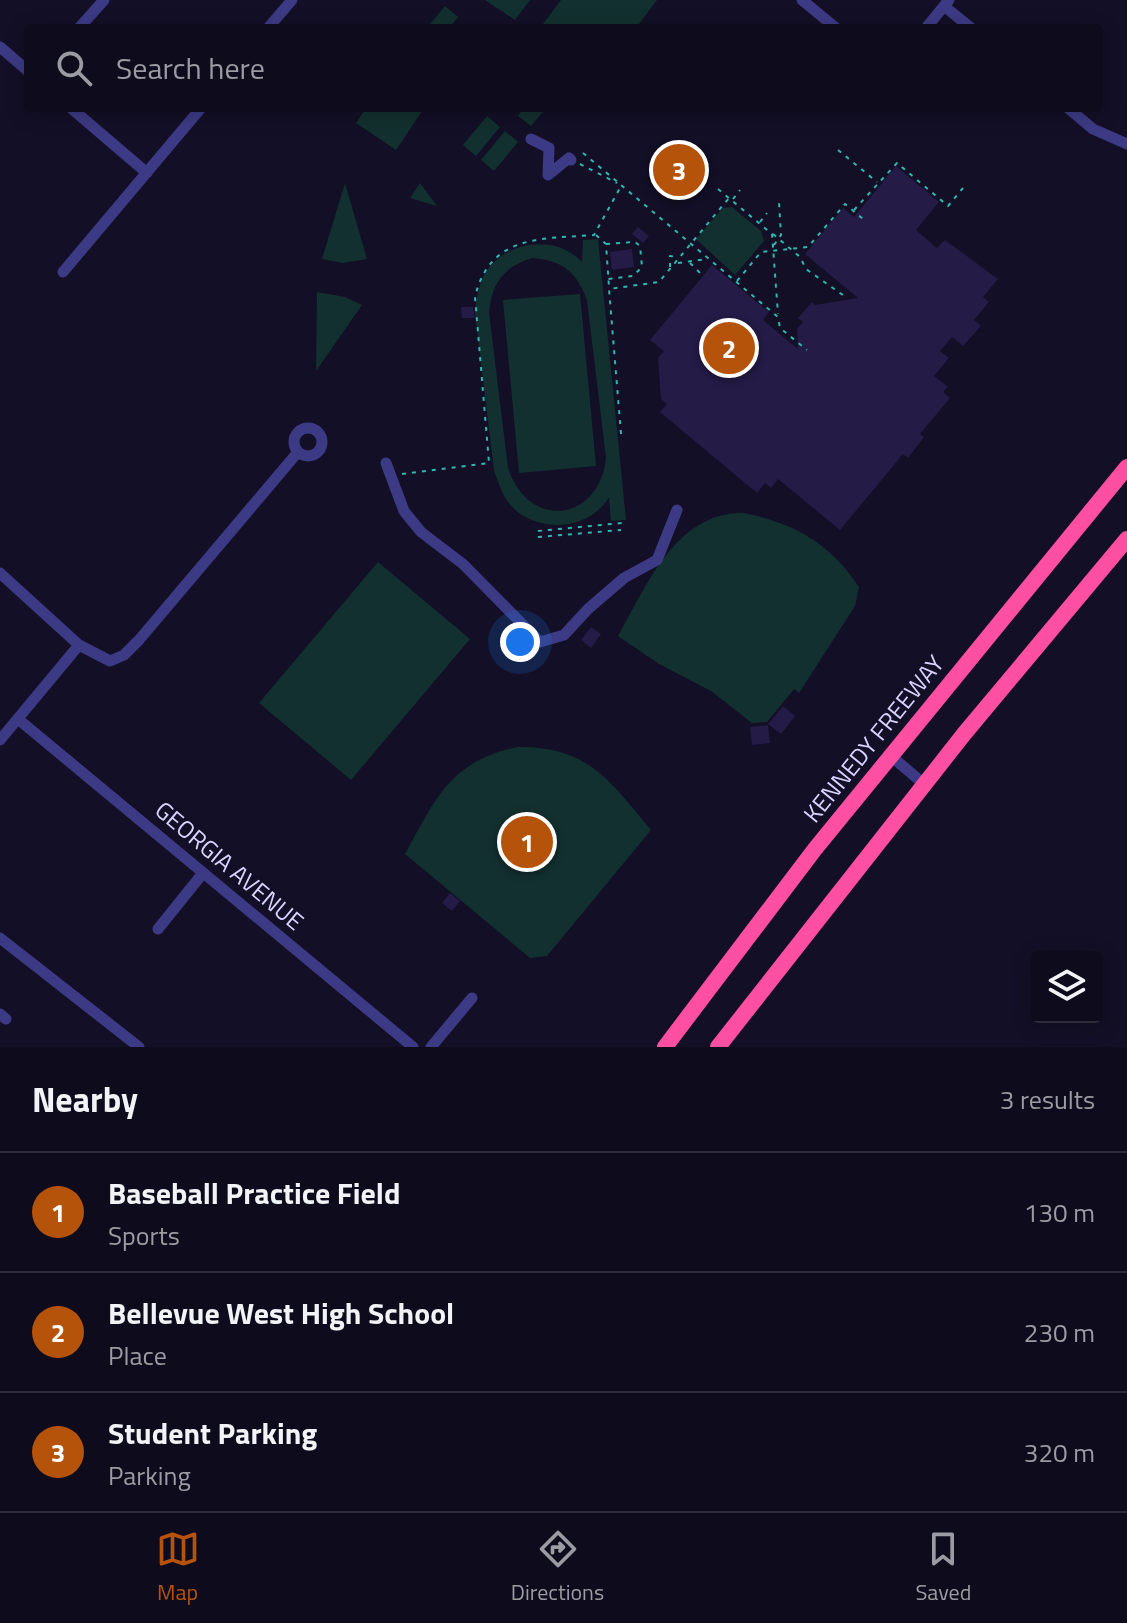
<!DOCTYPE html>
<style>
body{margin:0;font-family:"Titillium Web",sans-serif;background:#171425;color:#f1f3f6}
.controls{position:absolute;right:24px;bottom:24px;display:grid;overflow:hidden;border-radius:8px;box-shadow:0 4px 20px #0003}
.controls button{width:72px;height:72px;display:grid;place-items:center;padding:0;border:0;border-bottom:2px solid #2e2b3b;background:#0e0b1c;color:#f1f3f6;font:40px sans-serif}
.you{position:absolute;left:520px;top:642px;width:28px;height:28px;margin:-20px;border:6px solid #fff;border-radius:50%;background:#1a73e8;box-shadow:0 0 0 12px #1a73e833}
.badge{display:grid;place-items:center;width:52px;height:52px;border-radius:50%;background:#b45309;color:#fff;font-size:26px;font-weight:700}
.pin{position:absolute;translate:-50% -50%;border:4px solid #fff;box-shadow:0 2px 8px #0006}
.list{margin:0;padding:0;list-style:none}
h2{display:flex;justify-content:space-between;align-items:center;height:104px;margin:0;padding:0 32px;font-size:34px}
h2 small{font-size:26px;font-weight:400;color:#9b9ba3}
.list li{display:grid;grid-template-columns:52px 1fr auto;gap:24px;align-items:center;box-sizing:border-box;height:120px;padding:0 32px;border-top:2px solid #2e2b3b}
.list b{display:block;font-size:30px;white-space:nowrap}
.list p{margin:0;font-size:26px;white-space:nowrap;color:#9b9ba3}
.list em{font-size:26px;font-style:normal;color:#9b9ba3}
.icon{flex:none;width:44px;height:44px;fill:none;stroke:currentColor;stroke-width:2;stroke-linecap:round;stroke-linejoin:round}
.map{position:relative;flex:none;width:1127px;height:1047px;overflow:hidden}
.search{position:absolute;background:#0e0b1c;box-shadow:0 4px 20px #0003;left:24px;right:24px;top:24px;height:88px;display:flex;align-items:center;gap:20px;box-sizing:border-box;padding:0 28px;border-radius:8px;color:#9b9ba3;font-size:30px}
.sheet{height:464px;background:#0e0b1c}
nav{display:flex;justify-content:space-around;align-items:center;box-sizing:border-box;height:112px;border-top:2px solid #2e2b3b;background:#0e0b1c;font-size:22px;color:#9b9ba3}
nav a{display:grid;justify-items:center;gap:4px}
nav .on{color:#b45309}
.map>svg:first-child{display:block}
.green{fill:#12302f;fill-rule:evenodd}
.building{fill:#241b47}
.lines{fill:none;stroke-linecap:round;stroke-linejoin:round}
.path{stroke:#2fb8b0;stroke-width:2;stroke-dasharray:4 6;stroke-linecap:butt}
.minor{stroke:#3d3a85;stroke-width:11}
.highway{stroke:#ff4fa3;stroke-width:16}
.labels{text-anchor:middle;stroke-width:6;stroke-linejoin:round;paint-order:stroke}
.street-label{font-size:24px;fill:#d9d4ff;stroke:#130f26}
</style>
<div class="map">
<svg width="1127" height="1047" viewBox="0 0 1127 1047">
<rect width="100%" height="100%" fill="#130f26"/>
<!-- green -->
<path class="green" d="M485 0H530L515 20Z
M561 0H657L636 28H540Z
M445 6 458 17 449 28H427Z
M366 108H424L396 150 356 123Z
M524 108H546L531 126 518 116Z
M487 116 500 127 476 156 463 145Z
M505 131 518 142 494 171 481 160Z
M345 183 367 259 343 263 322 259Z
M420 183 437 206 410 198Z
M732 207 761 231 764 241 735 275 696 239 723 208Z
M598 239 626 520 611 521 609 497C591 528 547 533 519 513 505 503 499 486 494 470L475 313C477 296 479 279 491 265 514 240 558 236 582 262L583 240ZM532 258C562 260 577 272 587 300L606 458C599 523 528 530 508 468L489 312C492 282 504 267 532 258Z
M317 292 345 297 362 305 316 371Z
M580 294 596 466 519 473 503 300Z
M744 513C794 523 831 544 859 587L855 606 799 693 794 689 767 722 752 723 711 691 659 664 618 636C646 587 676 511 744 513Z
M378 562 470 639 351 780 259 703Z
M518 747C588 746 610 781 651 830L547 956 530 958 405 854C436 798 450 761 518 747Z"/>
<!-- building -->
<path class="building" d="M896 166 939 202 916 230 937 248 945 240 998 279 983 297 989 302 974 320 981 326 963 346 952 337 940 351 949 358 934 376 948 387 943 392 950 398 920 434 924 437 908 458 903 454 840 530 778 479 771 488 765 483 757 493 660 412 667 404 661 399 658 358 664 351 650 340 712 265 769 312 763 320 798 349 797 329 803 322 798 318 812 302 815 305 858 298 805 254 843 208 854 217Z
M638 227 649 236 643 243 632 234Z
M632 249 634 267 612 270 610 252Z
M461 307H473L475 318H462Z
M591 627 601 634 591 648 581 640Z
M783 706 795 716 781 734 768 724Z
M768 725 770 743 752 745 750 727Z
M450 893 460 901 452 911 442 903Z"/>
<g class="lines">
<!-- path -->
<path class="path" d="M838 150 877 182
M583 153 778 317 780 328 807 350
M580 164 617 183
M718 189 772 234 778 314
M733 199 740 190
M854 210 897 163 948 206 963 188
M760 222 767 213
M773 234 800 257 806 269 847 298
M596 235 606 244 609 287
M606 244 635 242 640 246 642 267 633 276 608 279
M774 245 781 235 779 202
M678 263 707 259
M690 263 703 276
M670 267V256L678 257
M737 281 761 252 808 247 845 204 863 219
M621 434 609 289 659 282 729 198
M402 474 489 463 475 297C490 234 542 239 594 235L621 186
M538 531 622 523
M538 537 621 530"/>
<!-- minor -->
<path class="minor" d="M802 0 836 28
M944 6 971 28
M79 28 104 0
M268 28 292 0
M926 28 949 0
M0 47 28 71
M71 108 147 173
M1068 108 1093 129 1127 144
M531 139 549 148 548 175 569 158 571 160
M63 272 201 108
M294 442a14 14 0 1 1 28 0a14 14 0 1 1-28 0Z
M386 463 404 511 421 532 463 564 540 642 564 635 588 609 624 578 657 560 677 510
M0 573 79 645 110 661 124 655 139 640 298 452
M18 719 413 1047
M0 740 79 645
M891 756 924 784
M158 929 203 873
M0 938 139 1047
M0 1014 6 1019
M431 1047 472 998"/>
<!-- highway -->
<path class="highway" d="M665 1047 815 849 1127 467
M718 1047 964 734 1127 539"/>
</g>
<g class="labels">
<!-- street labels -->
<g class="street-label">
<text transform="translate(874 739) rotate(-51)" y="8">KENNEDY FREEWAY</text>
<text transform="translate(229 866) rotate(40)" y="8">GEORGIA AVENUE</text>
</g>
</g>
</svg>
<div class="controls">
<button><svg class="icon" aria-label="layers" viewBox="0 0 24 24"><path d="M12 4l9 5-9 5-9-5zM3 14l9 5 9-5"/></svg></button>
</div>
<div class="you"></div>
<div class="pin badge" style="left:527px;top:842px">1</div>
<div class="pin badge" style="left:729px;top:348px">2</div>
<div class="pin badge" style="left:679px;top:170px">3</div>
<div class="search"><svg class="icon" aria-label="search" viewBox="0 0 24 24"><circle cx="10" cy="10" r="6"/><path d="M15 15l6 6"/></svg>Search here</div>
</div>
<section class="sheet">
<h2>Nearby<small>3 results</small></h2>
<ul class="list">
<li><span class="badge">1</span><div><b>Baseball Practice Field</b><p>Sports</p></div><em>130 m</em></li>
<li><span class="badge">2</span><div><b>Bellevue West High School</b><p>Place</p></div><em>230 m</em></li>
<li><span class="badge">3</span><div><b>Student Parking</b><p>Parking</p></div><em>320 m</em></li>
</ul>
</section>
<nav>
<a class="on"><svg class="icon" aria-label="map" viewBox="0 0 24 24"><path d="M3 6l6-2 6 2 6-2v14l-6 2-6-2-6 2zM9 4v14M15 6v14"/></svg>Map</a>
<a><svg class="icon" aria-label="directions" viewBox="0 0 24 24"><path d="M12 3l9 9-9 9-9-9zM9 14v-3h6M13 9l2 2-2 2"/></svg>Directions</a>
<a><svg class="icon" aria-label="saved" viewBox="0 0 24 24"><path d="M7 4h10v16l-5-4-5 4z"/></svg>Saved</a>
</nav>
